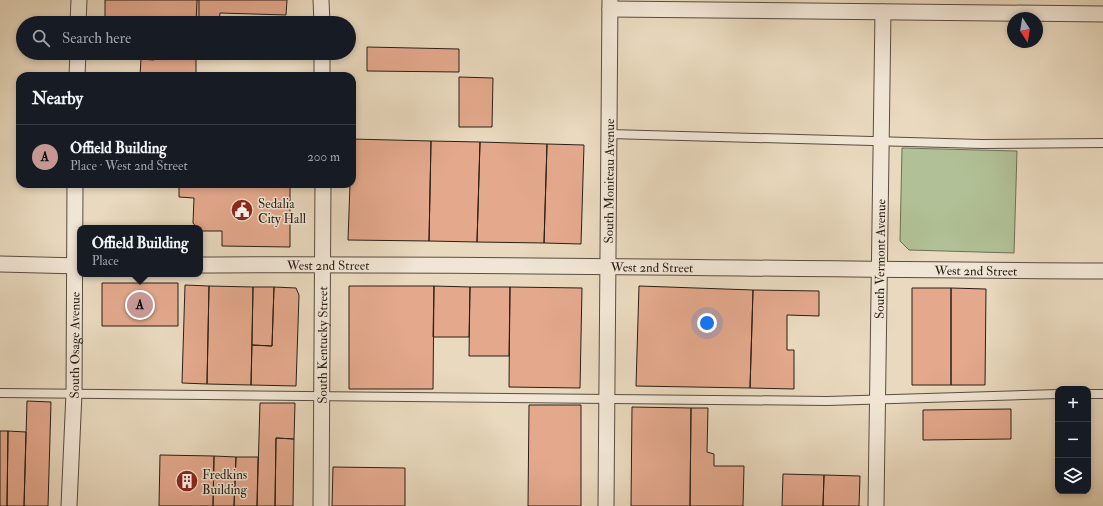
<!DOCTYPE html>
<meta charset="utf-8">
<style>
body{margin:0;font-family:"IM FELL Double Pica",serif;background:#242831;color:#f1f3f6}
.controls{position:absolute;right:12px;bottom:12px;display:grid;overflow:hidden;border-radius:8px;box-shadow:0 2px 6px #0003}
.controls button{width:36px;height:36px;display:grid;place-items:center;padding:0;border:0;border-bottom:1px solid #363941;background:#171b24;color:#f1f3f6;font:20px sans-serif}
.compass{position:absolute;left:1007px;top:12px;width:36px;height:36px;border-radius:50%;background:#171b24;box-shadow:0 2px 6px #0003;rotate:168deg}
.you{position:absolute;left:707px;top:323px;width:14px;height:14px;margin:-10px;border:3px solid #fff;border-radius:50%;background:#1a73e8;box-shadow:0 0 0 6px #1a73e833}
.badge{display:grid;place-items:center;width:26px;height:26px;border-radius:50%;background:#c59692;color:#111;font-size:13px;font-weight:700}
.pin{position:absolute;translate:-50% -50%;border:2px solid #fff;box-shadow:0 1px 4px #0006}
.popup{position:absolute;left:77px;top:225px;width:126px;height:52px;box-sizing:border-box;display:grid;place-content:center;border-radius:8px;background:#171b24;filter:drop-shadow(0 1px 3px #0005);font-size:13px;white-space:nowrap;color:#9ea1a6}
.popup b{font-size:15px;color:#f1f3f6}
.popup::after{content:'';position:absolute;left:50%;top:100%;margin-left:-8px;border:8px solid transparent;border-top-color:#171b24}
.list{margin:0;padding:0;list-style:none}
h2{display:flex;justify-content:space-between;align-items:center;height:52px;margin:0;padding:0 16px;font-size:17px}
h2 small{font-size:13px;font-weight:400;color:#9ea1a6}
.list li{display:grid;grid-template-columns:26px 1fr auto;gap:12px;align-items:center;box-sizing:border-box;height:64px;padding:0 16px;border-top:1px solid #363941}
.list b{display:block;font-size:15px;white-space:nowrap}
.list p{margin:0;font-size:13px;white-space:nowrap;color:#9ea1a6}
.list em{font-size:13px;font-style:normal;color:#9ea1a6}
.icon{flex:none;width:22px;height:22px;fill:none;stroke:currentColor;stroke-width:2;stroke-linecap:round;stroke-linejoin:round}
.map{position:relative;flex:none;width:1103px;height:506px;overflow:hidden}
.search{position:absolute;background:#171b24;box-shadow:0 2px 6px #0003;left:16px;top:16px;width:340px;height:44px;display:flex;align-items:center;gap:10px;box-sizing:border-box;padding:0 14px;border-radius:22px;color:#9ea1a6;font-size:15px}
.panel{position:absolute;background:#171b24;box-shadow:0 2px 6px #0003;left:16px;top:72px;width:340px;height:116px;border-radius:12px}
.map>svg:first-child{display:block}
.green{fill:#b1c096;stroke:#6e6f56}
.building{fill:#e4a98d;stroke:#2a1e17}
.lines{fill:none;stroke-linecap:round;stroke-linejoin:round}
.service-casing{stroke:#5a4d41;stroke-width:10}
.minor-casing{stroke:#5a4d41;stroke-width:17}
.service{stroke:#f1e6d5;stroke-width:8}
.minor{stroke:#f1e6d5;stroke-width:15}
.labels{text-anchor:middle;stroke-width:3;stroke-linejoin:round;paint-order:stroke}
.street-label{font-size:13px;fill:#2a1e17;stroke:#f1e6d5}
.poi-label{font-size:13px;fill:#2a1e17;stroke:#f1e6d5;text-anchor:start}
</style>
<div class="map">
<svg width="1103" height="506" viewBox="0 0 1103 506">
<rect width="100%" height="100%" fill="#e9d9be"/>
<filter id="stains"><feTurbulence type="fractalNoise" baseFrequency=".005" numOctaves="4"/><feColorMatrix values="0 0 0 0 .2 0 0 0 0 .09 0 0 0 0 .02 0 0 0 .5 -.17"/></filter>
<radialGradient id="worn" r=".72"><stop offset=".6" stop-color="#630" stop-opacity="0"/><stop offset="1" stop-color="#630" stop-opacity=".3"/></radialGradient>
<!-- green -->
<path class="green" d="M902 148 1017 151 1014 253 909 250 900 241Z"/>
<!-- building -->
<path class="building" d="M105 0H199V21H105Z
M197 0H287L286 15 220 13 219 23H196Z
M367 47 459 49V72L367 71Z
M154 53H196V76H140L141 59 154 60Z
M195 53H219V55L195 54Z
M459 77 493 78 492 127H459Z
M352 139 431 141 429 241 348 240 350 184H352Z
M431 141 480 142 477 242 429 241Z
M480 142 547 144 544 243 477 242Z
M547 144 584 145 581 244 544 243Z
M179 184H290V247L222 246V231H200V228H197L193 223 194 198 179 197Z
M102 283H178V326H102Z
M185 285 209 286 207 384 182 383Z
M209 286 253 287 251 385 207 384Z
M349 286H434L433 389H349Z
M434 286 470 287 469 337H433Z
M639 286 753 290 750 388 636 386Z
M253 287H274L272 346 252 345Z
M274 287 296 288 299 295 296 386 251 385 252 345 272 346Z
M470 287H510L509 356H469Z
M510 287 582 288 580 388 509 387Z
M912 288H951V385H912Z
M951 288 986 289 985 385H951Z
M753 290 819 291V316L787 315V350H794V389L750 388Z
M27 401 51 402 48 506H24Z
M260 403H295L294 439 276 438 275 506H257Z
M529 405H581V506H528Z
M632 407 691 408 690 506H631Z
M691 408H708L707 452 714 454V466H744L743 506H690Z
M1011 409V439L923 440V410Z
M0 431H8L7 506H0Z
M8 431 26 432 24 506H7Z
M276 438 294 439 293 506H275Z
M160 455 214 456 213 506H159Z
M214 456 236 457 234 506H213Z
M236 457H258L257 506H234Z
M333 467 405 468V506H332Z
M783 474 824 475 823 506H782Z
M824 475 860 476 859 506H823Z"/>
<g class="lines">
<!-- service casing -->
<g class="service-casing">
<path id="service" d="M609 134 982 144 1103 143
M0 393 827 401 1058 394
M1088 394H1103"/>
</g>
<!-- minor casing -->
<g class="minor-casing">
<g id="minor">
<path d="M321 0 322 23"/>
<path d="M610 9 1103 14"/>
<path d="M78 23 79 0"/>
<path d="M322 53V76"/>
<path d="M77 76 78 53"/>
<path d="M0 264 80 266"/>
<path id="s1" d="M200 265C501 263 802 270 1103 271"/>
<path id="s2" d="M69 506 74 393 75 184"/>
<path id="s3" d="M321 506 323 184"/>
<path id="s4" d="M606 506 610 0"/>
<path id="s5" d="M876 506 883 12"/>
</g>
</g>
<!-- service -->
<use href="#service" class="service"/>
<!-- minor -->
<use href="#minor" class="minor"/>
</g>
<!-- icons -->
<defs>
<g id="civic-disc" transform="scale(1.15)"><circle r="9.5" fill="#8f2418" stroke="#f1e6d5"/><path d="M-.6-6.5H3V-4.5H.6V-3L4-1V1h2V6H-6V1h2V-1L-.6-3ZM-1.2 2.5V6h2.4V2.5Z" fill="#fff"/></g>
<g id="building-disc" transform="scale(1.15)"><circle r="9.5" fill="#8f2418" stroke="#f1e6d5"/><path d="M-4-6H4V6H1V3H-1V6H-4ZM-2.5-4.3h1.7v1.8h-1.7ZM.8-4.3h1.7v1.8H.8ZM-2.5-1h1.7V.8h-1.7ZM.8-1h1.7V.8H.8Z" fill="#fff"/></g>
</defs>
<g fill-rule="evenodd">
<use href="#civic-disc" x="242" y="210"/>
<use href="#building-disc" x="187" y="481"/>
</g>
<g class="labels">
<!-- street labels -->
<g class="street-label">
<text dy="5" stroke="none"><textPath href="#s4" startOffset="325">South Moniteau Avenue</textPath></text>
<text dy="5" stroke="none"><textPath href="#s5" startOffset="247">South Vermont Avenue</textPath></text>
<text dy="5" stroke="none"><textPath href="#s1" startOffset="128">West 2nd Street</textPath></text>
<text dy="5" stroke="none"><textPath href="#s1" startOffset="452">West 2nd Street</textPath></text>
<text dy="5" stroke="none"><textPath href="#s1" startOffset="776">West 2nd Street</textPath></text>
<text dy="5" stroke="none"><textPath href="#s2" startOffset="161">South Osage Avenue</textPath></text>
<text dy="5" stroke="none"><textPath href="#s3" startOffset="161">South Kentucky Street</textPath></text>
</g>
<!-- poi labels -->
<g class="poi-label">
<text x="258" y="208">Sedalia<tspan x="258" dy="15">City Hall</tspan></text>
<text x="202" y="479">Fredkins<tspan x="202" dy="15">Building</tspan></text>
</g>
</g>
<rect width="100%" height="100%" filter="url(#stains)"/>
<rect width="100%" height="100%" fill="url(#worn)"/>
</svg>
<div class="controls">
<button>+</button>
<button>−</button>
<button><svg class="icon" aria-label="layers" viewBox="0 0 24 24"><path d="M12 4l9 5-9 5-9-5zM3 14l9 5 9-5"/></svg></button>
</div>
<svg class="compass" viewBox="-18 -18 36 36"><path d="M0-13l5 13h-10z" fill="#e53935"/><path d="M0 13l5-13h-10z" fill="#9ea1a6"/></svg>
<div class="you"></div>
<div class="pin badge" style="left:140px;top:305px">A</div>
<div class="popup"><b>Offield Building</b>Place</div>
<div class="search"><svg class="icon" aria-label="search" viewBox="0 0 24 24"><circle cx="10" cy="10" r="6"/><path d="M15 15l6 6"/></svg>Search here</div>
<section class="panel">
<h2>Nearby<small></small></h2>
<ul class="list">
<li><span class="badge">A</span><div><b>Offield Building</b><p>Place · West 2nd Street</p></div><em>200 m</em></li>
</ul>
</section>
</div>
